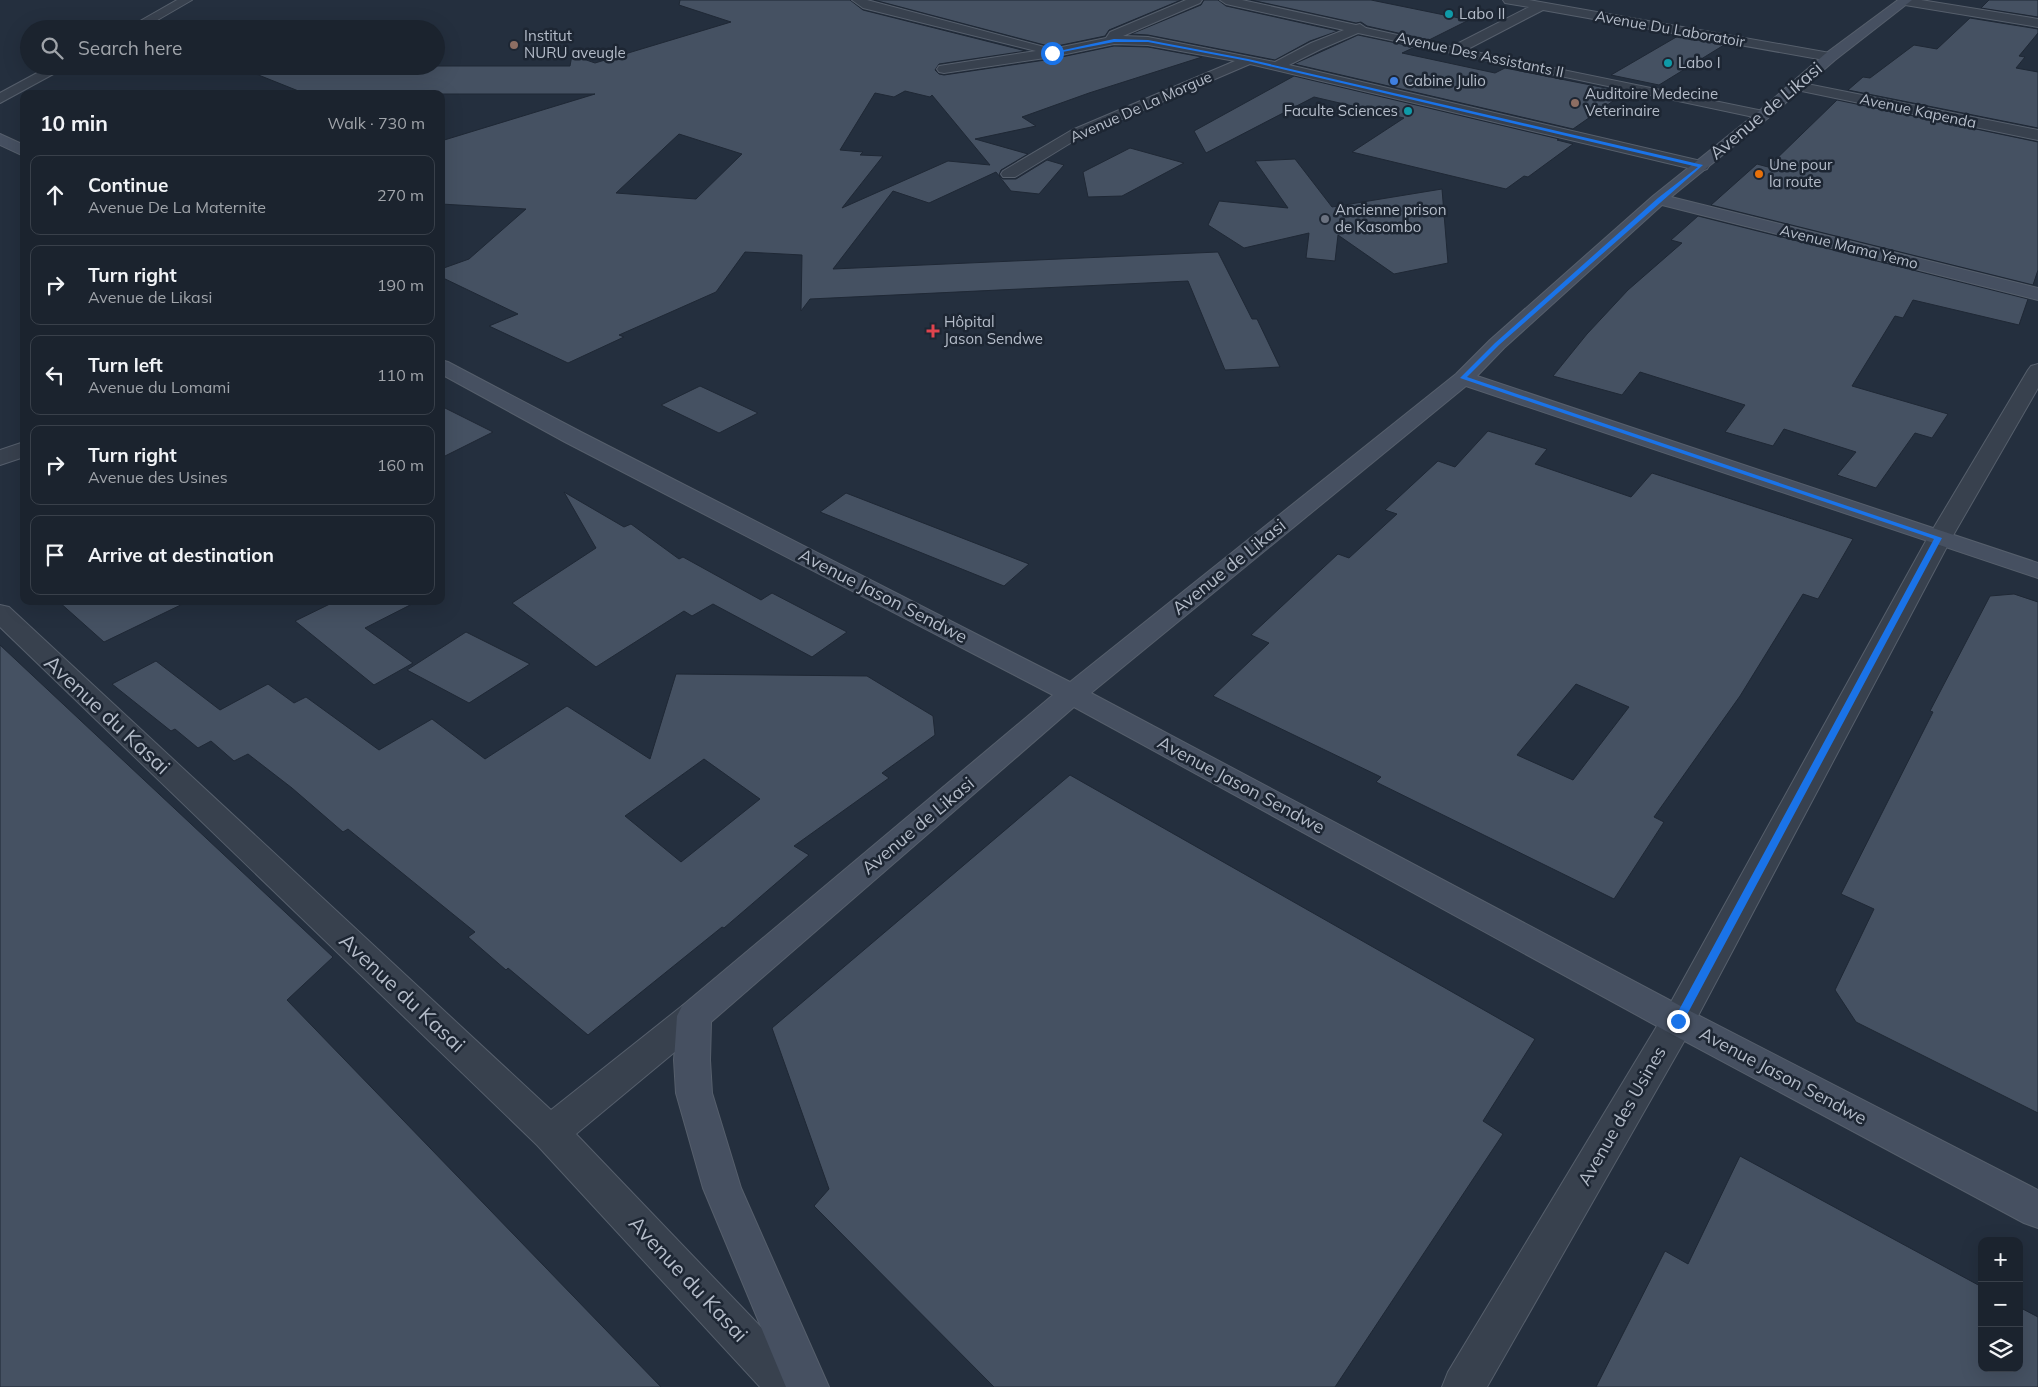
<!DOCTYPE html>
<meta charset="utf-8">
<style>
body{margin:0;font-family:Mulish,sans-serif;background:#282f3a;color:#f1f3f6}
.controls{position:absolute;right:15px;bottom:15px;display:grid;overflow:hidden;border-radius:10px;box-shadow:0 5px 20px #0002}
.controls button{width:45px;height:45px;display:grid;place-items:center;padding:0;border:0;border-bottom:1px solid #39404a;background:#1b232e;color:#f1f3f6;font:25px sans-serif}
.stop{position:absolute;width:15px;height:15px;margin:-11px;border:4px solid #1a73e8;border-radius:50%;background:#fff}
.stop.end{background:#1a73e8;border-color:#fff;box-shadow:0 1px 5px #0008}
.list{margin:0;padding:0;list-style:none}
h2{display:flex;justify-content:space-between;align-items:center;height:65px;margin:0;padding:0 20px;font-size:21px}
h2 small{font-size:16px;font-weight:400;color:#a0a4aa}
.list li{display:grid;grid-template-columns:32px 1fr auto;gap:15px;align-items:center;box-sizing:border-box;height:80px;margin:0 10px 10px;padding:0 10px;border:1px solid #39404a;border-radius:10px}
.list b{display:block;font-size:19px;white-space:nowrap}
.list p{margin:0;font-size:16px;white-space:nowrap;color:#a0a4aa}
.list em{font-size:16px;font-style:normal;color:#a0a4aa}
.icon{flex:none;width:28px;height:28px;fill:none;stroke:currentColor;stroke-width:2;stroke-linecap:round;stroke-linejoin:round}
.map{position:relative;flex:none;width:2038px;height:1387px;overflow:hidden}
.search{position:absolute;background:#1b232e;box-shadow:0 5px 20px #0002;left:20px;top:20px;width:425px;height:55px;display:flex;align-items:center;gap:12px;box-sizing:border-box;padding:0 18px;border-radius:28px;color:#a0a4aa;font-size:19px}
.panel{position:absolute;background:#1b232e;box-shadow:0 5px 20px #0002;left:20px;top:90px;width:425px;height:515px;border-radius:10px}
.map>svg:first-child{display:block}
.building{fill:#455162;stroke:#1f2835;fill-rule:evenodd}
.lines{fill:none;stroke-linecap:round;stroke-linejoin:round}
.minor-casing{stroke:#565f6c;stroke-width:2}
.tertiary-casing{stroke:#565f6c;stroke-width:2}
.secondary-casing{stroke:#565f6c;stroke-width:2}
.minor{fill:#38414e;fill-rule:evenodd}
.tertiary{fill:#38414e;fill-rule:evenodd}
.secondary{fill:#465061;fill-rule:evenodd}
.route{fill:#1a73e8}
.culture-dot{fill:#0f9aa8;stroke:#1d2633;stroke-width:2}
.education-dot{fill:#8d6e63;stroke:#1d2633;stroke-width:2}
.shop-dot{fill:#3f7fe0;stroke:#1d2633;stroke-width:2}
.food-dot{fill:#e8710a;stroke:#1d2633;stroke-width:2}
.worship-dot{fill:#6b7280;stroke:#1d2633;stroke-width:2}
.health-dot{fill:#e0444e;stroke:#1d2633;stroke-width:2}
.labels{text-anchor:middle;stroke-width:5;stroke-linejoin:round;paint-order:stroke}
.far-poi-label{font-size:15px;fill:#b4bcc9;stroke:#1d2633;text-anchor:start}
.far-street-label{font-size:15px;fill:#b4bcc9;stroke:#1d2633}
.street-label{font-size:18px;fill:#b4bcc9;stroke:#1d2633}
.near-street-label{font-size:21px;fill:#b4bcc9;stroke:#1d2633}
</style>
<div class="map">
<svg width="2038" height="1387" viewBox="0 0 2038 1387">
<rect width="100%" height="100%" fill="#242f3e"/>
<!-- building -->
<path class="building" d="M680 0H850L863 10 1026 51 939 64 935 70 939 74 944 75 1052 59 1114 46 1148 47 1202 57 1089 93 1022 117 1036 126 975 139 1028 154 1001 170 999 175 1003 179H1016L1047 160 1064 165 1039 194 1011 191 996 172 929 203 893 191 833 269 1218 252 1252 319H1257L1280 367 1225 370 1188 281 810 299 801 311 802 255 745 252 716 292 619 335 624 337 568 363 489 326 518 314 441 277V269L469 259 526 209 441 204V141L595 94H306L241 68V66H570L572 55 595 63 731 22 679 5ZM905 91 930 97 932 95 990 165 948 161 842 208 883 156 860 155 863 152 840 150 875 93 894 97ZM679 134 742 154 696 199 616 193Z
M874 0H1181L1109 30 1105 36 1052 47Z
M1204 0H1218L1226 6 1338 31 1310 41 1275 60 1148 35 1131 34 1201 5Z
M1251 0H1371L1469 20 1429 40 1367 26 1361 22 1356 23Z
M1989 0H2038V17L1981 8Z
M1970 18 2038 29V33L2019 56 2025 57 2016 68 2038 72V128L1848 90 1863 77 1870 78 1914 45 1937 49Z
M1358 35 1415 47 1402 53 1495 73 1505 68 1626 92 1573 129 1294 64Z
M1678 36 1724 45 1659 85 1611 75Z
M1294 76 1559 139 1557 140 1573 144 1528 177 1524 176 1506 189 1352 152 1404 118 1314 97 1206 153 1194 131Z
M1837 100 2038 142V270L2033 285 1711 205 1757 164 1768 167Z
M1130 148 1184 163 1122 196 1088 197 1083 172Z
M1295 159 1332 207 1442 189 1448 263 1394 274 1338 235 1335 261 1306 258 1309 233 1244 248 1208 225 1219 201 1288 208 1255 161Z
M1698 216 2028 299 2019 325 1913 300 1903 318 1895 316 1852 386 1948 414 1932 438 1915 433 1876 488 1837 475 1856 452 1784 429 1773 446 1725 432 1745 405 1640 372 1622 395 1553 376 1587 334 1628 290 1682 243 1671 240Z
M700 386 758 413 719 433 661 405Z
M441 406 493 432 441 458Z
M1488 431 1547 449 1535 464 1631 497 1652 473 1853 539 1818 599 1803 594 1740 696 1654 817 1664 822 1614 899 1376 782 1381 777 1213 696 1269 643 1251 635 1338 554 1349 558 1397 514 1385 510 1438 461 1455 467ZM1576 684 1629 707 1573 780 1517 755Z
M564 492 624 527 631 524 679 559 683 557 761 600 772 593 847 632 812 657 713 604 692 616 684 611 596 667 512 603 596 548Z
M846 493 1029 564 1004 586 820 512Z
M2014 594 2038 602V1113L1856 1022 1835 990 1874 909 1841 894 1933 712 1930 711 1990 596Z
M58 601H189L104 642Z
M336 601H418L365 628 413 663 374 685 295 621Z
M466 632 530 664 469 703 407 670Z
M0 645 333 957 287 1000 661 1387H0Z
M156 661 220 710 268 684 294 703 306 697 379 750 432 719 485 759 567 706 650 759 676 674 867 676 933 716 935 735 882 773 889 778 794 846 809 855 724 928 722 927 588 1035 508 968 506 970 468 937 475 932 348 829 343 832 292 788 248 754 234 761 211 741 198 748 175 729 171 731 112 684ZM704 759 760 799 681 862 625 816Z
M1070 775 1535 1039 1483 1121 1503 1134 1335 1387H994L814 1206 829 1189 772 1028Z
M1740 1156 1982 1287V1368H2019V1307L2038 1317V1387H1596L1665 1251 1688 1264Z"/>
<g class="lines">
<!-- minor casing -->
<g class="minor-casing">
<path id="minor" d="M177 0H192L142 29H126Z
M852 0H867L1052 49 1106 38 1110 32 1186 0H1202L1200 3 1123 36 1148 37 1275 62 1311 43 1344 30 1226 4 1220 0H1242L1356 25 1360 24 1366 28 1451 47 1529 7 1505 3 1503 0H1529L1830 53 1837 57 1830 61 1543 10 1466 50 1768 112 1770 115 1768 118 1763 119 1358 33 1321 49 1289 65 1701 161 1707 163 1709 166 1707 169 1701 171 1250 64 1082 136 1015 177H1003L1001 174 1003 171 1072 130 1235 61 1148 45 1114 44 1052 57 944 73 939 72 937 69 939 66 1036 51 863 8Z
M50 66H68L0 103V93Z
M1797 82 2038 130V140L1792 89 1790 86 1792 83Z
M2038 364V388L1951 539 1690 1031 1487 1387H1442L1448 1372 1666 1011 1927 539 2028 370 2031 366Z
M24 442V457L0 465V450Z
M0 605 9 607 551 1110 682 1006 694 1002 706 1006 711 1016 706 1026 576 1134 804 1372 810 1387H760L537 1145 0 627Z"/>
</g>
<!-- tertiary casing -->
<g class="tertiary-casing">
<path id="tertiary" d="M1900 0H1921L2038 19V27L1905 5 1901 4Z"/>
</g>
<!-- secondary casing -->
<g class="secondary-casing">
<path id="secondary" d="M1898 0H1912L1835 60 1768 118 1671 197 2038 288V300L1662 205 1504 348 1477 376 2038 563V578L1466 386 1091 693 1690 1011 2038 1190V1228L2024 1223 1666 1031 1074 707 711 1022 710 1060 712 1093 741 1188 829 1387H786L703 1188 676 1093 674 1060 677 1016 682 1006 1053 695 565 442 441 374V360L448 362 581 432 1070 682 1456 374 1490 340 1653 196 1758 112 1825 54Z
M0 134 24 145V156L0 145Z"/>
</g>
<!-- minor -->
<use href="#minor" class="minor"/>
<!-- tertiary -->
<use href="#tertiary" class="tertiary"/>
<!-- secondary -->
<use href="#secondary" class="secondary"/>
</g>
<!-- route -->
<path class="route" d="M1114 39 1148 40 1248 59 1703 165 1499 345 1467 377 1942 538 1682 1024 1678 1025 1673 1021 1934 539 1460 378 1495 343 1658 198 1698 167 1248 61 1148 42H1114L1052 54 1050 53Z"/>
<!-- markers -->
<g class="culture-dot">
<circle cx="1449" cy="14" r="5"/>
<circle cx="1668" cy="63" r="5"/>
<circle cx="1408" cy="111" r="5"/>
</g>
<g class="education-dot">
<circle cx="514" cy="45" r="5"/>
<circle cx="1575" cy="103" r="5"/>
</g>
<circle class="shop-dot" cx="1394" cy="81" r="5"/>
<circle class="food-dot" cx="1759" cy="174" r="5"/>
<circle class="worship-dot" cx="1325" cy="219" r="5"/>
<path class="health-dot" d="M930.5 323.5h5v5h5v5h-5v5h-5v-5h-5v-5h5z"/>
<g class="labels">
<!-- far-poi labels -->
<g class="far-poi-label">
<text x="1459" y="19">Labo II</text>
<text x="524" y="41">Institut<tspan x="524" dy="17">NURU aveugle</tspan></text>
<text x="1678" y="68">Labo I</text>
<text x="1404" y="86">Cabine Julio</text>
<text x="1585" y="99">Auditoire Medecine<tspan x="1585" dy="17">Veterinaire</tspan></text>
<text x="1398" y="116" text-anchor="end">Faculte Sciences</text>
<text x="1769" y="170">Une pour<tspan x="1769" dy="17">la route</tspan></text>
<text x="1335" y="215">Ancienne prison<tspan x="1335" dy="17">de Kasombo</tspan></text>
<text x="944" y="327">Hôpital<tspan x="944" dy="17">Jason Sendwe</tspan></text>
</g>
<!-- far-street labels -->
<g class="far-street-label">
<text transform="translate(1670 29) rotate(10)" y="5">Avenue Du Laboratoir</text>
<text transform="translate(1480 55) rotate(12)" y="5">Avenue Des Assistants II</text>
<text transform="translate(1141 107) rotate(-24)" y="5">Avenue De La Morgue</text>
<text transform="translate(1918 111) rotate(12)" y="5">Avenue Kapenda</text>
<text transform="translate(1849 247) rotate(14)" y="5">Avenue Mama Yemo</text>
</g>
<!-- street labels -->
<g class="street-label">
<text transform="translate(1766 111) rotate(-40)" y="6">Avenue de Likasi</text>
<text transform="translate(1229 567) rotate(-39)" y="6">Avenue de Likasi</text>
<text transform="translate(883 596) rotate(27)" y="6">Avenue Jason Sendwe</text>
<text transform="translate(1241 785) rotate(28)" y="6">Avenue Jason Sendwe</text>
<text transform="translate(918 826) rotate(-40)" y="6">Avenue de Likasi</text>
<text transform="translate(1783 1076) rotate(28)" y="6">Avenue Jason Sendwe</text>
<text transform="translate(1622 1116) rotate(-60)" y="6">Avenue des Usines</text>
</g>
<!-- near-street labels -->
<g class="near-street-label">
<text transform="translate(107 715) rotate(43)" y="7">Avenue du Kasai</text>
<text transform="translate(402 993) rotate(43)" y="7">Avenue du Kasai</text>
<text transform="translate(688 1279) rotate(47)" y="7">Avenue du Kasai</text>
</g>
</g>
</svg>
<div class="controls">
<button>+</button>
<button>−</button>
<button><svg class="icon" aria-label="layers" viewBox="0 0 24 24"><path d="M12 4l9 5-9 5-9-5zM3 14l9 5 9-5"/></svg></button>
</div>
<div class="stop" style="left:1052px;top:53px"></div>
<div class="stop end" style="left:1678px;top:1021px"></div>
<div class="search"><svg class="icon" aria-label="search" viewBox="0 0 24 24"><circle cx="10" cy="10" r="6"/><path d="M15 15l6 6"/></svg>Search here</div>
<section class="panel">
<h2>10 min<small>Walk · 730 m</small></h2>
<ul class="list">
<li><svg class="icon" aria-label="ahead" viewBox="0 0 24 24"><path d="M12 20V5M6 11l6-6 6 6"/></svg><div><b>Continue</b><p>Avenue De La Maternite</p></div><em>270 m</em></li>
<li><svg class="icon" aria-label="right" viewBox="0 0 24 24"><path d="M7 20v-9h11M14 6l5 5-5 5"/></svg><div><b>Turn right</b><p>Avenue de Likasi</p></div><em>190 m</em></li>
<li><svg class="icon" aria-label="left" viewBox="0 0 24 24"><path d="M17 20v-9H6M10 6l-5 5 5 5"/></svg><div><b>Turn left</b><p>Avenue du Lomami</p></div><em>110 m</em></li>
<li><svg class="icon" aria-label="right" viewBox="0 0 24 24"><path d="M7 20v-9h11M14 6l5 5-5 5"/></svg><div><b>Turn right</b><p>Avenue des Usines</p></div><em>160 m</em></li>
<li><svg class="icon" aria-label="arrive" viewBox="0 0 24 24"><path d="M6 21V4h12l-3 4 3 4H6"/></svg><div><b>Arrive at destination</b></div></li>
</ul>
</section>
</div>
